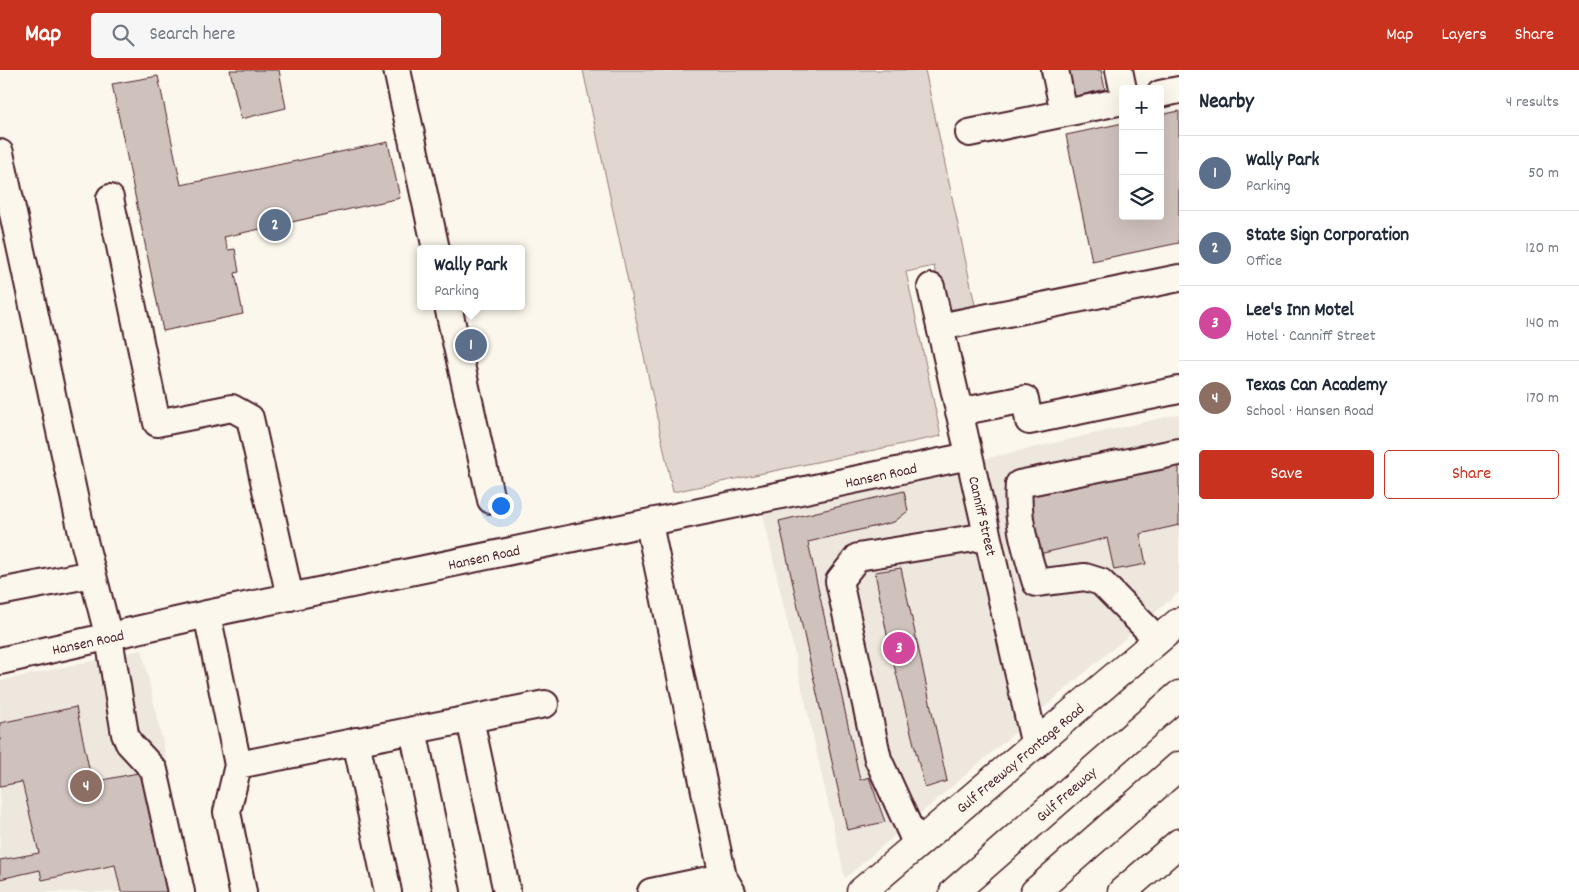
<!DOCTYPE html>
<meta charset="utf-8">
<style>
body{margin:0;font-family:Dekko,sans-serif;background:#f6f6f7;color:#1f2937}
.controls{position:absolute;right:15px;top:15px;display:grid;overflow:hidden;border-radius:5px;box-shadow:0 5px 20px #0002}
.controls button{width:45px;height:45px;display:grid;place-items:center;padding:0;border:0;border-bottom:1px solid #e0e1e3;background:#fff;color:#1f2937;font:25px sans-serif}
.you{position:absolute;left:500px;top:435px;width:18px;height:18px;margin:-12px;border:4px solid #fff;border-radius:50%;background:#1a73e8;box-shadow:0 0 0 8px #1a73e833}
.badge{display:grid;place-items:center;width:32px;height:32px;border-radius:50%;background:#c8321e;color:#fff;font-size:16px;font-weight:700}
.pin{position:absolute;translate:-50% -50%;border:2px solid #fff;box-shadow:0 1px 5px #0006}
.popup{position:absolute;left:417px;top:175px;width:108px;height:65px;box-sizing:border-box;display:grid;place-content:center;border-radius:5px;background:#fff;filter:drop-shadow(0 1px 4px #0005);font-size:16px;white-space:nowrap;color:#747a83}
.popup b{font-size:19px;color:#1f2937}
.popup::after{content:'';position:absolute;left:50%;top:100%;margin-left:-10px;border:10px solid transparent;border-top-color:#fff}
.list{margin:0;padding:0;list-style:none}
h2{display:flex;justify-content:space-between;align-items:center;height:65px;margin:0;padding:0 20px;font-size:21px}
h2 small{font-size:16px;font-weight:400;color:#747a83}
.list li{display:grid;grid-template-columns:32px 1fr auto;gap:15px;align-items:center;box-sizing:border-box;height:75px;padding:0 20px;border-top:1px solid #e0e1e3}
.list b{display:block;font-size:19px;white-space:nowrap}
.list p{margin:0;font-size:16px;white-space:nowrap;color:#747a83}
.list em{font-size:16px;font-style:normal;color:#747a83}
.actions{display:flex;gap:10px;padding:15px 20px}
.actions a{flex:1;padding:11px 0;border:1px solid #c8321e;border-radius:5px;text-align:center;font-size:18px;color:#c8321e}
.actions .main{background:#c8321e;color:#fff}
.icon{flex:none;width:28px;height:28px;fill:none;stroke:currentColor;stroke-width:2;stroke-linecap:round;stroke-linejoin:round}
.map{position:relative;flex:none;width:1179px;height:822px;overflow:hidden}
header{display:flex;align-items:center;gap:30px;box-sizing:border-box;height:70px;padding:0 25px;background:#c8321e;color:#fff}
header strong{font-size:24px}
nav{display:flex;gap:28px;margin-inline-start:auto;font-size:18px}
.search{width:350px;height:45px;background:#f6f6f7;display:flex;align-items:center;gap:12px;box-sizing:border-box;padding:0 18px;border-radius:5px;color:#747a83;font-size:19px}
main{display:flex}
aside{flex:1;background:#fff}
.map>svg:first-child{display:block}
.built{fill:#eee7de}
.green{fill:#e2d7d0;stroke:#967b7e}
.building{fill:#cfc2bc;stroke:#4a1f2b}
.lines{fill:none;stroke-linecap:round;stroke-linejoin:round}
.minor-casing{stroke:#4a1f2b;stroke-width:30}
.major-casing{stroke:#4a1f2b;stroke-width:31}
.highway-casing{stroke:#4a1f2b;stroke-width:31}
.minor{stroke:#fbf7ec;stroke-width:26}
.major{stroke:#fbf7ec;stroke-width:28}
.highway{stroke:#fbf7ec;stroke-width:28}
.labels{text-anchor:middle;stroke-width:5;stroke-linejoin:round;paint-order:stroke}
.street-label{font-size:15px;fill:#4a1f2b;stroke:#fbf7ec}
</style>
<header>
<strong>Map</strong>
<div class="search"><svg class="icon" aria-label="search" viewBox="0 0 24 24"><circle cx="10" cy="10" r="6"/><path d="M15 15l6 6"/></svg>Search here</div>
<nav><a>Map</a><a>Layers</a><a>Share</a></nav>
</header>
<main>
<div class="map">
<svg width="1179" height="822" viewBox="0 0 1179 822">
<rect width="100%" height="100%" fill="#fbf7ec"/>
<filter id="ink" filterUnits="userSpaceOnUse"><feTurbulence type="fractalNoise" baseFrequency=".02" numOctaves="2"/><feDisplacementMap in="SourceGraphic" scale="10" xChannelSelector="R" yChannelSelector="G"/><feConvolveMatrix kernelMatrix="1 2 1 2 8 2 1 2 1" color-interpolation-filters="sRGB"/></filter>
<g filter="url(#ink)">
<!-- built -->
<path class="built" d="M1179 344V522L845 808 762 440Z
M142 580 196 822H0V611Z"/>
<!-- green -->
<path class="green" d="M583 0H925L975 235 943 241 934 196 906 202 941 366 673 422Z"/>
<!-- building -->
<path class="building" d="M230 0H279L286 38 241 49Z
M1067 0H1101L1105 19 1073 27Z
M158 6 181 115 388 72 400 128 224 167 228 180 235 179 239 202 235 203 243 244 163 261 112 14Z
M1179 41V173L1092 191 1066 65 1123 53V146H1160V45Z
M1179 394V455L1140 464 1146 494 1114 500 1107 468 1035 485 1023 426Z
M904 421 908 441 894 452 808 472 860 710 869 707 885 752 847 760 779 451Z
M901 498 947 711 925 718 889 575 875 502Z
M76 637 92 712 143 702 167 822H121L115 795 42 810 40 800 0 809V790L39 783 22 712 0 716V653Z"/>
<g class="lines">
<!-- minor casing -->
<g class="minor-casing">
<path id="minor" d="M397 0 436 179
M1055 0 1064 43
M1119 0 1123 19
M1160 24 1179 20
M969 63 1123 31
M0 83 82 463 109 568 125 664 129 673 154 700 181 822
M110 128 157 353 232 338 250 348 290 527
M931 217 1035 676
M448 236 491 430
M940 257 1179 208
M959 342 1025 329 1029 351 1179 320
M649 454 723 807 732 822
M0 522 92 504
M207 544 238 695 227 742 243 822
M1158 570 1101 512 1085 507 1036 513C1026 480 1016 449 1019 414L1179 382
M0 591 207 544 969 386
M470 649 507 822
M413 660 447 822
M356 671 388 822
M238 695 545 634
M917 775 878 689 839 511 858 487 987 466
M651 822 723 807"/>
</g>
<!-- major casing -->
<g class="major-casing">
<path id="major" d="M861 822 1179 552"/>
</g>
<!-- highway casing -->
<g class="highway-casing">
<path id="highway" d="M954 822 1179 625
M1035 822 1179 696
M1122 822 1179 773"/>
</g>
<!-- minor -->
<use href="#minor" class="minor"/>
<!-- major -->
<use href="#major" class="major"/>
<!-- highway -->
<use href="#highway" class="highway"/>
</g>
</g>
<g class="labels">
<!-- street labels -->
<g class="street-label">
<text transform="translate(881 405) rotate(-12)" y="5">Hansen Road</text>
<text transform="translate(983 446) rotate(77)" y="5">Canniff Street</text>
<text transform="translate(484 487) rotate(-12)" y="5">Hansen Road</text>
<text transform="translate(88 572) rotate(-12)" y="5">Hansen Road</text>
<text transform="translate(1020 688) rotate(-40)" y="5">Gulf Freeway Frontage Road</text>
<text transform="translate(1066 724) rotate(-41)" y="5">Gulf Freeway</text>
</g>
</g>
</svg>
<div class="controls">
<button>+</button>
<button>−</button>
<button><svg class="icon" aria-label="layers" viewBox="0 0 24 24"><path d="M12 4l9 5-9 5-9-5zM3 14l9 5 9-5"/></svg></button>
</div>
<div class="you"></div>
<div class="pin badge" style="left:471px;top:275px;background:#5c6f8a">1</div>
<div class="popup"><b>Wally Park</b>Parking</div>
<div class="pin badge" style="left:275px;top:155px;background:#5c6f8a">2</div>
<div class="pin badge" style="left:899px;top:578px;background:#d1479c">3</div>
<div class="pin badge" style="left:86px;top:716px;background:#8d6e63">4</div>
</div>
<aside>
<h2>Nearby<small>4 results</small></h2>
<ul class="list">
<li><span class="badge" style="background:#5c6f8a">1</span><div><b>Wally Park</b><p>Parking</p></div><em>50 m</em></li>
<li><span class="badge" style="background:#5c6f8a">2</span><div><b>State Sign Corporation</b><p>Office</p></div><em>120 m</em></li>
<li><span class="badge" style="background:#d1479c">3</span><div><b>Lee's Inn Motel</b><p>Hotel · Canniff Street</p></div><em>140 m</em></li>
<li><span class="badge" style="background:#8d6e63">4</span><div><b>Texas Can Academy</b><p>School · Hansen Road</p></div><em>170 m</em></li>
</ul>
<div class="actions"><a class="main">Save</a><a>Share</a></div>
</aside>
</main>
